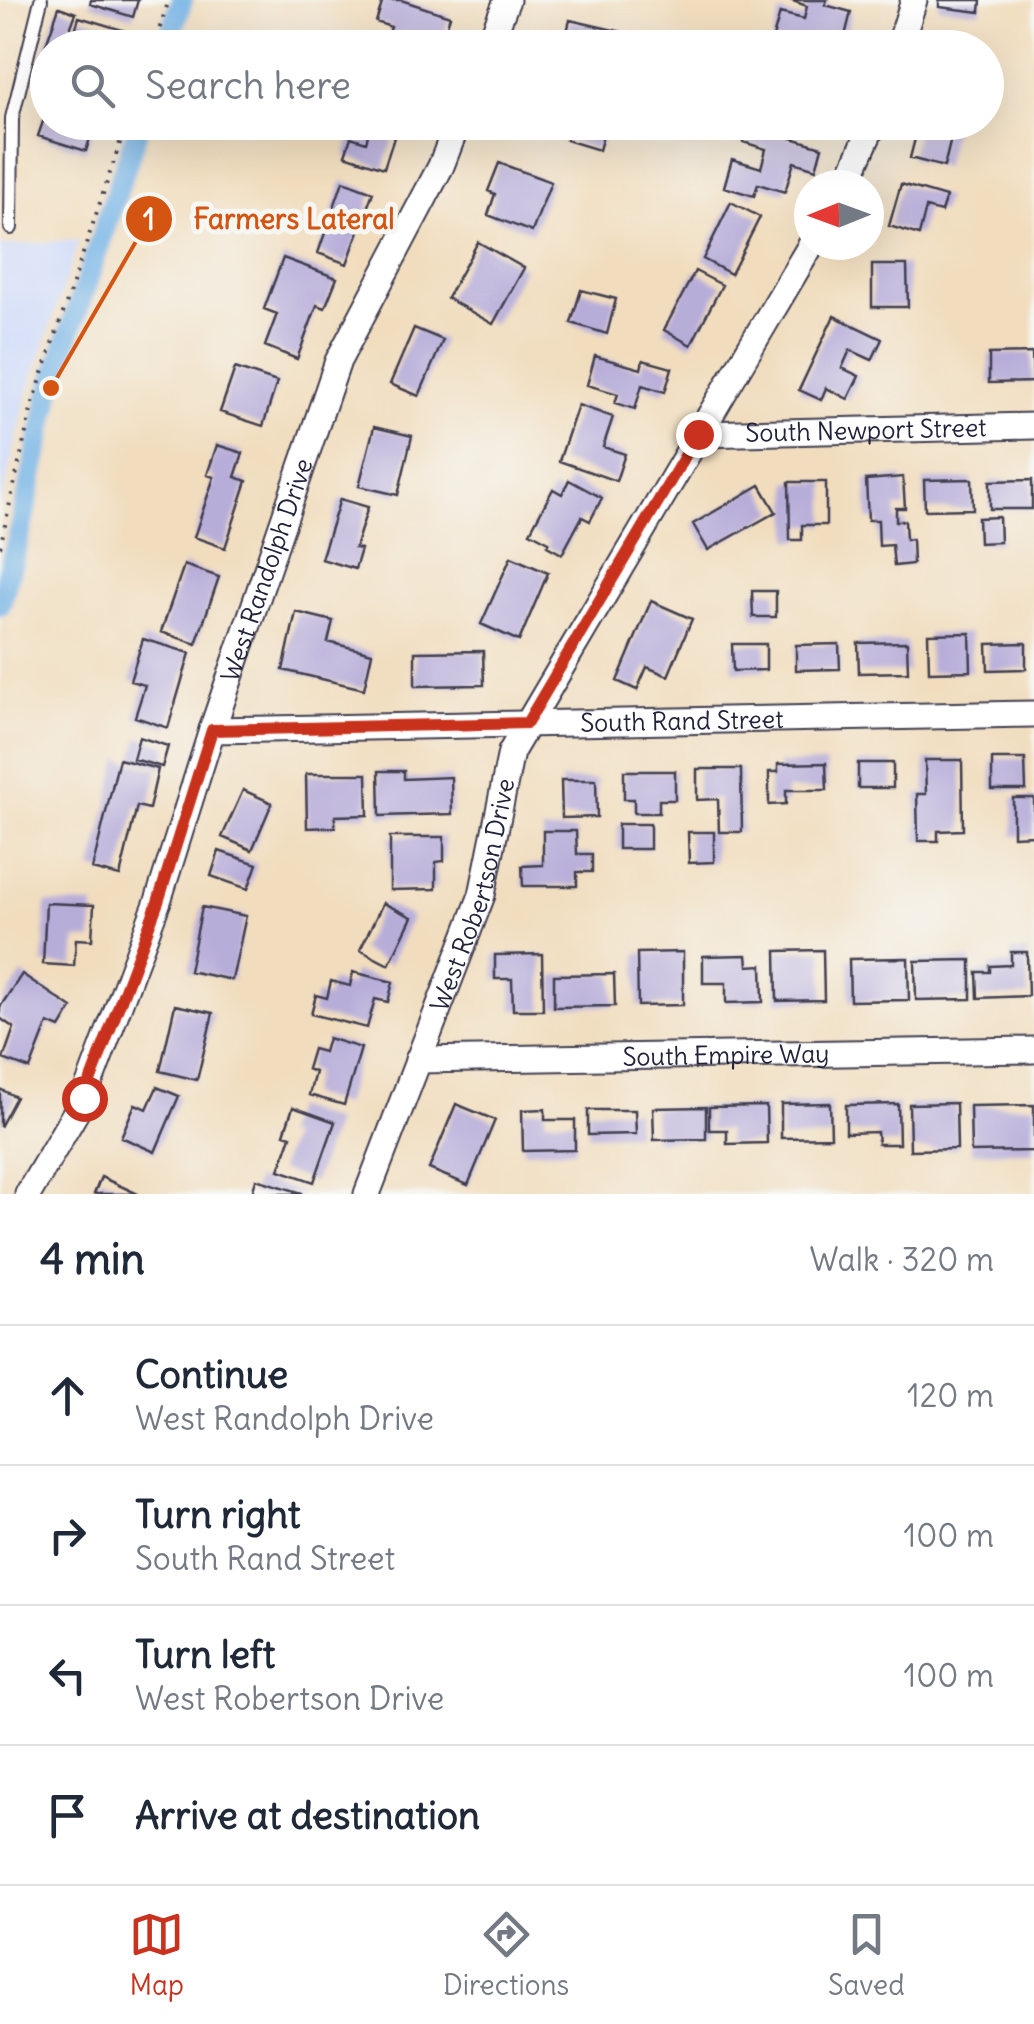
<!DOCTYPE html>
<meta charset="utf-8">
<style>
body{margin:0;font-family:Delius,sans-serif;background:#f6f6f7;color:#1f2937}
.compass{position:absolute;left:794px;top:170px;width:90px;height:90px;border-radius:50%;background:#fff;box-shadow:0 10px 40px #0002;rotate:269deg}
.stop{position:absolute;width:30px;height:30px;margin:-22px;border:8px solid #c8321e;border-radius:50%;background:#fff}
.stop.end{background:#c8321e;border-color:#fff;box-shadow:0 2px 10px #0008}
.list{margin:0;padding:0;list-style:none}
h2{display:flex;justify-content:space-between;align-items:center;height:130px;margin:0;padding:0 40px;font-size:42px}
h2 small{font-size:32px;font-weight:400;color:#747a83}
.list li{display:grid;grid-template-columns:65px 1fr auto;gap:30px;align-items:center;box-sizing:border-box;height:140px;padding:0 40px;border-top:2px solid #e0e1e3}
.list b{display:block;font-size:38px;white-space:nowrap}
.list p{margin:0;font-size:32px;white-space:nowrap;color:#747a83}
.list em{font-size:32px;font-style:normal;color:#747a83}
.icon{flex:none;width:55px;height:55px;fill:none;stroke:currentColor;stroke-width:2;stroke-linecap:round;stroke-linejoin:round}
.map{position:relative;flex:none;width:1034px;height:1194px;overflow:hidden}
.search{position:absolute;background:#fff;box-shadow:0 10px 40px #0002;left:30px;right:30px;top:30px;height:110px;display:flex;align-items:center;gap:25px;box-sizing:border-box;padding:0 35px;border-radius:55px;color:#747a83;font-size:38px}
.sheet{height:690px;background:#fff}
nav{display:flex;justify-content:space-around;align-items:center;box-sizing:border-box;height:140px;border-top:2px solid #e0e1e3;background:#fff;font-size:28px;color:#747a83}
nav a{display:grid;justify-items:center;gap:5px}
nav .on{color:#c8321e}
.map>svg:first-child{display:block}
.built{fill:#cedafa}
.lines{fill:none;stroke-linecap:round;stroke-linejoin:round}
.canal{stroke:#72b2e6;stroke-width:22}
.building{fill:#b7add9}
.service-casing{stroke:#413e4f;stroke-width:16}
.minor-casing{stroke:#413e4f;stroke-width:29}
.path{stroke:#413e4f;stroke-width:4;stroke-dasharray:2.5 8;stroke-linecap:butt}
.service{stroke:#fff;stroke-width:12}
.minor{stroke:#fff;stroke-width:25}
.route{stroke:#c8321e;stroke-width:12}
.labels{text-anchor:middle;stroke-width:10;stroke-linejoin:round;paint-order:stroke}
.street-label{font-size:25px;fill:#22223b;stroke:#f6f6f2}
.leader{fill:none;stroke:#d45411;stroke-width:4}
.callout-dot{fill:#d45411;stroke:#f6f6f2;stroke-width:4}
.mark-label{font-size:30px;text-anchor:middle;font-weight:bold;fill:#fff}
.callout-label{font-size:28px;text-anchor:middle;font-weight:bold;fill:#d45411;stroke:#f6f6f2;stroke-width:10;stroke-linejoin:round;paint-order:stroke}
</style>
<div class="map">
<svg width="1034" height="1194" viewBox="0 0 1034 1194">
<rect width="100%" height="100%" fill="#f6f6f2"/>
<filter id="ink" filterUnits="userSpaceOnUse"><feTurbulence type="fractalNoise" baseFrequency=".01" numOctaves="2"/><feDisplacementMap in="SourceGraphic" scale="20" xChannelSelector="R" yChannelSelector="G"/><feConvolveMatrix kernelMatrix="1 2 1 2 8 2 1 2 1" color-interpolation-filters="sRGB"/></filter>
<filter id="wash" filterUnits="userSpaceOnUse"><feTurbulence type="fractalNoise" baseFrequency=".0048" numOctaves="4" result="noise"/><feDisplacementMap in="SourceGraphic" scale="40" xChannelSelector="R" yChannelSelector="G"/><feGaussianBlur stdDeviation="2.25" result="paint"/><feColorMatrix in="noise" values="0 0 0 0 0 0 0 0 0 0 0 0 0 0 0 0 0 1.4 0 .05"/><feComposite in="paint" operator="in"/></filter>
<g filter="url(#wash)">
<rect width="100%" height="100%" fill="#f1ddbe"/>
<!-- built -->
<path class="built" d="M79 240 27 396 0 510V246Z"/>
<g class="lines">
<!-- canal -->
<path class="canal" d="M166 48 182 0
M0 604 21 528 51 388 140 122"/>
</g>
<g id="blocks">
<!-- building -->
<path class="building" d="M91 0H138L133 17 90 4Z
M383 0H401L450 16 441 44 423 38 420 48H384L391 27 376 22Z
M827 0 825 5 851 12 842 48H796L772 41 780 13 804 19 807 6 790 0Z
M939 0H981L980 12 939 7Z
M59 7 76 13 63 48H48V68L39 64Z
M79 17 126 31 121 48H70Z
M570 20 631 34 628 48H563Z
M953 35 987 47V48H949Z
M47 110 48 122H95L86 151 38 136Z
M372 122H399L384 168 345 155 351 137 366 142Z
M571 122H607L599 150 566 140Z
M936 122H955L944 167 910 158 918 127 934 132Z
M748 125 822 147 816 169 794 162 785 192 758 184 754 196 724 187 732 159 761 168 766 149 743 142Z
M499 163 551 182 532 232 488 215 495 194 488 191Z
M343 181 373 192 347 264 318 253Z
M901 184 946 197 941 212 926 208 919 235 889 226Z
M731 202 760 217 731 274 703 259Z
M478 242 524 268 493 324 447 298Z
M283 258 337 278 325 308 317 305 297 359 265 346 277 314 264 309Z
M872 265H907L908 307H872Z
M695 271 722 285 691 345 664 330Z
M581 290 616 299 607 334 571 323Z
M834 316 882 339 872 360 850 350 842 368 859 376 848 399 826 388 821 400 799 390Z
M414 328 443 340 419 396 390 384Z
M1032 353 1033 382 989 383V354Z
M595 356 641 369 643 360 672 368 665 392 642 385 635 409 615 403 618 394 587 385Z
M235 368 277 382 263 426 220 412Z
M578 405 613 417 603 447 625 454 616 481 559 461Z
M374 427 412 436 398 495 359 486Z
M217 445 243 453 235 477 247 481 225 548 194 537 214 477 207 475Z
M903 477 905 508H896V521H905L906 540 912 539 913 564 894 566 892 545 879 546 878 520H868L866 480Z
M972 479 973 509 925 510 924 480Z
M569 480 602 498 590 521 582 517 562 554 547 546 549 542 530 532 553 489 562 494Z
M1032 480V509H990V481Z
M789 482H826V525H802V540H790Z
M760 485 776 512 708 550 693 524Z
M340 499 368 507 355 548 361 549 355 569 321 559Z
M999 517 1000 542 979 543 978 518Z
M511 557 548 573 519 641 481 624Z
M184 565 219 577 196 644 161 632Z
M752 591H776V617H753Z
M651 601 692 619 668 676 647 667 637 690 617 681Z
M296 612 333 621 328 642 372 653 364 689 283 670Z
M970 633 971 671 929 672 928 634Z
M143 639 190 653 168 728 135 717 145 685 130 681Z
M907 642 908 672 859 673 858 643Z
M1026 643V669L988 670 987 644Z
M732 644H766V670L733 671Z
M839 644 840 669 796 670V645Z
M483 651 484 685 415 686V652Z
M139 737 168 746 162 767 133 759Z
M119 759 158 769 149 809 137 806 120 876 92 869Z
M992 759H1025L1026 790H992Z
M925 760H962L963 830 938 831V841H918L917 794H926Z
M826 763 827 790H786V804L769 805V772H778V764Z
M858 763H893V788H858Z
M697 769H741L742 832H719L718 799 697 800Z
M379 771H404V779L451 777 452 814 380 816Z
M624 771H675V800H659V813H634V799H624Z
M306 774H367L368 815 335 816V827L307 828Z
M561 780H596L597 817 562 818Z
M243 790 272 803 252 850 222 837Z
M1013 798H1034V835L1013 836Z
M618 824H650V849H618Z
M543 831H576L577 854H592V872H577V886H523L522 866 543 865Z
M688 832H714V862L689 863Z
M390 837H444V861L436 862V889L390 890Z
M219 851 257 864 248 889 211 876Z
M46 903 94 905 92 940 76 939 74 966 43 964Z
M383 903 412 917 389 965 360 950Z
M202 907 246 916 232 980 189 971Z
M823 950 824 1000 777 1001 776 951Z
M683 952V1005L638 1006 637 953Z
M1011 952H1027L1028 996 978 998 977 972H990V966L1011 965Z
M542 954 543 1010H513L512 979H495V955Z
M747 955 748 966 762 965 763 1002 726 1003V983H703V956Z
M908 958 909 1000 850 1001 849 959Z
M971 960V999L916 1000 915 961Z
M353 972 393 982 388 1002 375 999 367 1028 311 1014 316 995 327 998 331 981 350 986Z
M22 974 72 1008 60 1028 48 1023 30 1069 3 1059 14 1028 0 1018V1007Z
M614 974 615 1006 554 1007V975Z
M175 1005 213 1013 197 1080 160 1071Z
M328 1038 361 1048 344 1105 309 1095 315 1072 307 1069 313 1049 324 1052Z
M157 1087 179 1096 155 1152 121 1137 135 1104 147 1109Z
M0 1089 16 1097 0 1127Z
M830 1103 831 1137 781 1138V1104Z
M956 1103 957 1149 910 1150 909 1104Z
M456 1104 495 1120 468 1185 429 1169Z
M898 1104 899 1144H878L877 1132 846 1133V1105Z
M1034 1105V1151L971 1152 970 1106Z
M766 1106 767 1143 727 1144V1130H709V1107Z
M293 1107 335 1122 314 1182 279 1170 291 1136 284 1134Z
M706 1107V1139L654 1140 653 1108Z
M545 1109V1120H575V1150L523 1151 522 1110Z
M588 1110H635L636 1134 588 1135Z
M101 1177 138 1194H94Z
M256 1179 302 1193V1194H252Z"/>
</g>
</g>
<g filter="url(#ink)">
<use href="#blocks" fill-opacity="0" stroke="#413e4f" stroke-width="2.5"/>
<g class="lines">
<!-- service casing -->
<g class="service-casing">
<path id="service" d="M11 228 12 118 41 0"/>
</g>
<!-- minor casing -->
<g class="minor-casing">
<g id="minor">
<path d="M488 48 507 0"/>
<path d="M899 48 914 0"/>
<path d="M846 185 874 122"/>
<path id="s1" d="M698 434 1034 426"/>
<path id="s2" d="M212 730 1034 714"/>
<path id="s3" d="M418 1060 1034 1050"/>
<path id="s4" d="M28 1194 84 1098 158 901 212 730 338 361 441 166 458 122"/>
<path id="s5" d="M367 1194 482 895 511 752 811 245"/>
</g>
</g>
<!-- path -->
<path class="path" d="M153 48 169 0
M0 547 32 406 127 122"/>
<!-- service -->
<use href="#service" class="service"/>
<!-- minor -->
<use href="#minor" class="minor"/>
</g>
</g>
<g class="lines" filter="url(#ink)">
<!-- route -->
<path class="route" d="M84 1098 158 902 212 730 527 723 698 434"/>
</g>
<g class="labels">
<!-- street labels -->
<g class="street-label">
<text dy="9" stroke="none"><textPath href="#s1" startOffset="168">South Newport Street</textPath></text>
<text dy="9" stroke="none"><textPath href="#s4" startOffset="670">West Randolph Drive</textPath></text>
<text dy="9" stroke="none"><textPath href="#s2" startOffset="470">South Rand Street</textPath></text>
<text dy="9" stroke="none"><textPath href="#s5" startOffset="318">West Robertson Drive</textPath></text>
<text dy="9" stroke="none"><textPath href="#s3" startOffset="308">South Empire Way</textPath></text>
</g>
</g>
<!-- callouts -->
<path class="leader" d="M51 388L149 219"/>
<g class="callout-dot">
<circle cx="51" cy="388" r="10"/>
<circle cx="149" cy="219" r="25"/>
</g>
<g class="mark-label">
<text x="149" y="230">1</text>
</g>
<g class="callout-label">
<text x="294" y="229">Farmers Lateral</text>
</g>
</svg>
<svg class="compass" viewBox="-18 -18 36 36"><path d="M0-13l5 13h-10z" fill="#e53935"/><path d="M0 13l5-13h-10z" fill="#747a83"/></svg>
<div class="stop" style="left:84px;top:1098px"></div>
<div class="stop end" style="left:698px;top:434px"></div>
<div class="search"><svg class="icon" aria-label="search" viewBox="0 0 24 24"><circle cx="10" cy="10" r="6"/><path d="M15 15l6 6"/></svg>Search here</div>
</div>
<section class="sheet">
<h2>4 min<small>Walk · 320 m</small></h2>
<ul class="list">
<li><svg class="icon" aria-label="ahead" viewBox="0 0 24 24"><path d="M12 20V5M6 11l6-6 6 6"/></svg><div><b>Continue</b><p>West Randolph Drive</p></div><em>120 m</em></li>
<li><svg class="icon" aria-label="right" viewBox="0 0 24 24"><path d="M7 20v-9h11M14 6l5 5-5 5"/></svg><div><b>Turn right</b><p>South Rand Street</p></div><em>100 m</em></li>
<li><svg class="icon" aria-label="left" viewBox="0 0 24 24"><path d="M17 20v-9H6M10 6l-5 5 5 5"/></svg><div><b>Turn left</b><p>West Robertson Drive</p></div><em>100 m</em></li>
<li><svg class="icon" aria-label="arrive" viewBox="0 0 24 24"><path d="M6 21V4h12l-3 4 3 4H6"/></svg><div><b>Arrive at destination</b></div></li>
</ul>
</section>
<nav>
<a class="on"><svg class="icon" aria-label="map" viewBox="0 0 24 24"><path d="M3 6l6-2 6 2 6-2v14l-6 2-6-2-6 2zM9 4v14M15 6v14"/></svg>Map</a>
<a><svg class="icon" aria-label="directions" viewBox="0 0 24 24"><path d="M12 3l9 9-9 9-9-9zM9 14v-3h6M13 9l2 2-2 2"/></svg>Directions</a>
<a><svg class="icon" aria-label="saved" viewBox="0 0 24 24"><path d="M7 4h10v16l-5-4-5 4z"/></svg>Saved</a>
</nav>
